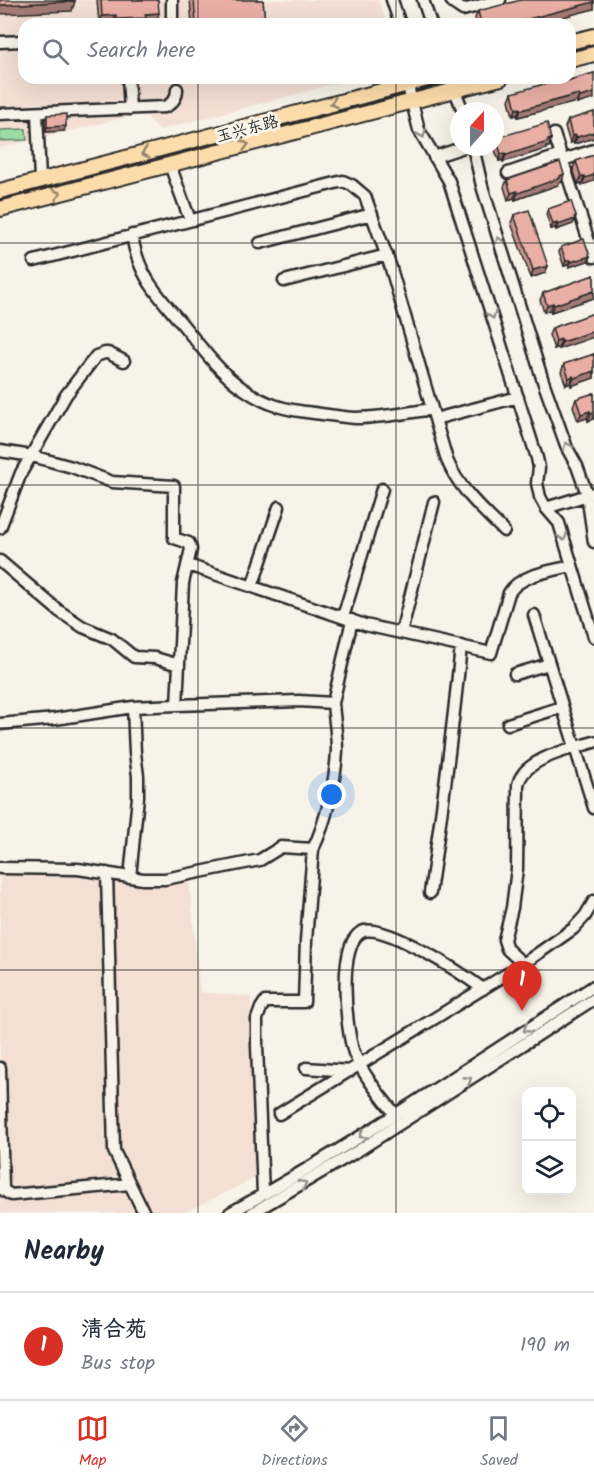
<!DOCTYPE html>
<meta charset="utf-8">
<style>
body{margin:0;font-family:Kalam,"LXGW WenKai TC",sans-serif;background:#f2f2f3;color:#1f2937}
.controls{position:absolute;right:18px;bottom:18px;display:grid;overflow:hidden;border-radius:12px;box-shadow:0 6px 24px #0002}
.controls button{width:54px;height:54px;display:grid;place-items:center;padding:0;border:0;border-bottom:2px solid #e0e1e3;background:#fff;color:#1f2937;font:30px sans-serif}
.compass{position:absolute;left:450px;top:102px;width:54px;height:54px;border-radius:50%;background:#fff;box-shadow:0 6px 24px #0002;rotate:21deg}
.you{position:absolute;left:332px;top:795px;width:21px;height:21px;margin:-15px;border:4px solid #fff;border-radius:50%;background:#1a73e8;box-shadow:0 0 0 9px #1a73e833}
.badge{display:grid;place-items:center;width:39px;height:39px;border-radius:50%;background:#d93025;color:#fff;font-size:20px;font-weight:700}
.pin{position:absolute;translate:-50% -50px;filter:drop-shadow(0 2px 3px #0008)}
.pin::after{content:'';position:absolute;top:32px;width:21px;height:18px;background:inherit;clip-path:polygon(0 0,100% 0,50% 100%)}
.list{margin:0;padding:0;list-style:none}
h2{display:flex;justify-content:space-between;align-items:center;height:78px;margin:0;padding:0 24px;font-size:26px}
h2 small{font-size:20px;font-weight:400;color:#747a83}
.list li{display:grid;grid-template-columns:39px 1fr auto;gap:18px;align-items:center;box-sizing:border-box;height:108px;padding:0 24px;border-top:2px solid #e0e1e3}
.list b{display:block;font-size:22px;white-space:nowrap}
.list p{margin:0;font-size:20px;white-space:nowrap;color:#747a83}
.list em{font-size:20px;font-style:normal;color:#747a83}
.icon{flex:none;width:33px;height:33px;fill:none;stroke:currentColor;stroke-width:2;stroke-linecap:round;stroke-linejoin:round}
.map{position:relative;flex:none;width:594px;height:1213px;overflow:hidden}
.search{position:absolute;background:#fff;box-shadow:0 6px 24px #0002;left:18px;right:18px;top:18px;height:66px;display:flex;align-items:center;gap:15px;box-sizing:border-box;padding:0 21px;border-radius:18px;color:#747a83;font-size:22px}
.sheet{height:186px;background:#fff}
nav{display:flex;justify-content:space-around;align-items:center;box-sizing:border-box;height:84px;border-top:2px solid #e0e1e3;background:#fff;font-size:16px;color:#747a83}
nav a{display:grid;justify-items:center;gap:3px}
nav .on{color:#d93025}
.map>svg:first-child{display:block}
.built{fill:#f3dfd4}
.green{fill:#9adca6;stroke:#628468;stroke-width:1.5}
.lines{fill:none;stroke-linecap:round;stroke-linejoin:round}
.minor-casing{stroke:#2b2b2b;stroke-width:15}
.major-casing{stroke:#2b2b2b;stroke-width:18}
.minor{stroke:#f7f3e8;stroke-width:10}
.major{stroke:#fddcac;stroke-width:14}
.wall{fill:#c8968e;stroke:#2b2b2b;stroke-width:1.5}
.shaded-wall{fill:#a37a74;stroke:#2b2b2b;stroke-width:1.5}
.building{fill:#e9afa5;stroke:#2b2b2b;stroke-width:1.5}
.oneway{stroke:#94846c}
.oneway2{stroke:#918f8a}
.grid{fill:none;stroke:#2b2b2b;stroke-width:1.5;stroke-opacity:0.55}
.labels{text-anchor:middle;stroke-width:6;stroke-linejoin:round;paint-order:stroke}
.street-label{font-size:16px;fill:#2b2b2b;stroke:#f7f3e8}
</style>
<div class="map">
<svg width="594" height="1213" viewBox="0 0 594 1213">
<rect width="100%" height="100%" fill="#f7f3e8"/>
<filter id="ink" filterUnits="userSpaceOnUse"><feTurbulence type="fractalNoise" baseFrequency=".0167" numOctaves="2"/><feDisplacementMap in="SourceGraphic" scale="12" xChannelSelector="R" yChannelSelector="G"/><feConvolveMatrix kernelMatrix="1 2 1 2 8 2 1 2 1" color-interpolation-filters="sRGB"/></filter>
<g filter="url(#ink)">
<!-- built -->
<path class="built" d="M0 0H378L387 24H24V78H357L159 130 146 115H135L0 148Z
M0 872 91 875 119 884 189 880 200 992 251 997 255 1178 183 1213H0Z"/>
<!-- green -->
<path class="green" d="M26 129 27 140 0 141V130Z"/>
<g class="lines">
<!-- minor casing -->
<g class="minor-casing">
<path id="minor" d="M392 0 400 24
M423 0 431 24
M451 0 454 4 463 10 500 0
M172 24V0
M0 42 24 41
M128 78 130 109
M406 78 419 130 449 181 537 458 539 468 537 483 540 497 546 508 559 523 594 637
M450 78 463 111
M37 113 40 180
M0 114 165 107C173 103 177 98 177 89
M554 134 594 257
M473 147 482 186 543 381 567 448 577 466 587 494 594 542
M434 157 464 147
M563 160 594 150
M170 165 190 220
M508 173 561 155
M132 235C138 276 158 295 183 325 201 347 218 371 242 388 266 405 285 410 314 413 328 415 341 417 355 418 381 418 406 413 432 409
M260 243 372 214
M34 261 343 181 352 185 365 196 390 265 447 460C459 489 482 509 504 531
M284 281 387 255
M435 419 518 397
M0 451 32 456 72 467 112 482 174 486V538L189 543 191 549 183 583 177 705 133 707 55 719 0 724
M546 508 594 493
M0 528 21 473 66 395 96 356 105 353H108L124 361
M0 561 59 611 83 627 112 639 134 657 155 658 179 665
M188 565 365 625 491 653 509 593C520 574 552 571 572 566
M252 587 279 507
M534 615 594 808
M343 617 382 489
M401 633 434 502
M515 674 549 664
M177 705 299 701 333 703 352 620
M508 724 562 707
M0 868 78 869 143 879H165L260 860 281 847 313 849
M107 873 114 1151 144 1213
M130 877 138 797V776L135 753 133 707
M430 893C442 811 453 729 461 646
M523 964 507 949 504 940 512 908 517 869 518 785C523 758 571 749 594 742
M0 1068 3 1190 11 1195 130 1184
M306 1068 350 1071
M279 1114 523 964 573 929 585 916 594 901
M395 1114C380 1095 363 1075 354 1053 346 1031 336 939 364 931 388 925 463 974 483 989
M263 1194 257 1046V1019L261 1008 265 1002H304L306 941 313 849C326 823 336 778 337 750 337 734 334 718 333 703
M230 1213C355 1144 474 1064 594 986
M252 1213 359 1150 594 999"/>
</g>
<!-- major casing -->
<g class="major-casing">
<path id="major" d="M570 42 594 36
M570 60 594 54
M0 191 431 78
M0 209 501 78"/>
</g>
<!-- minor -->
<use href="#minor" class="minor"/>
<!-- major -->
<use href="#major" class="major"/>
</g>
<!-- wall -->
<path class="wall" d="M97 0H158L156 23 143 24H99Z
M190 0H263L265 24H192Z
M594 0V9L535 24H476L475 18 478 11Z
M594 73 577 104V102L572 103 518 117 517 115 513 116 509 100 512 93 563 82Z
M594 112V138L574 144V142L570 143 565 127 568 120Z
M47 115 64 131 45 132V120Z
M496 138 549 147H546V149L503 162V160L499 161 494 147Z
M594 155 582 185V183L578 184 573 169 576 161Z
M507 180 562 182 559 183 558 185 515 200 514 198 508 200 504 187Z
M548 209 576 216 573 224 556 230 555 228 551 229 546 214Z
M514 215 548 266 545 273 531 278 511 223Z
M561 247 590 256 588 261 569 267 568 265 564 266 559 252Z
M594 275V298L551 312 550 310 544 312 540 300 543 293Z
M594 313 559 349V347L554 349 549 335 552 328Z
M594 354V378L571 386V383L566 385 561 372 564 364Z
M594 393V419L588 421 587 418 578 421 573 406 576 399Z"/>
<!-- shaded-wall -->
<path class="shaded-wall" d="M75 1 72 11 0 14V5Z
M594 2V9L535 24H509Z
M159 13 156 23 143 24H114L116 19 145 14Z
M116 15 112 24H99L102 16Z
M594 93V99L577 104 580 97Z
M575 95H579L577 102 518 117 521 110Z
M520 108 517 115 513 116 516 109Z
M66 126 64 131 45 132 47 127Z
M594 132V138L574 144 577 137Z
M576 135 574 142 570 143 572 136Z
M551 139 549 147H546V149L503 162 506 155Z
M505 153 503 160 499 161 501 154Z
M564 174 562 182 559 183 558 185 515 200 518 193Z
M594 175V181L582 185 585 178Z
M585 176 582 183 578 184 581 177Z
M517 191 514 198 508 200 511 193Z
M576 216 573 224 556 230 558 225Z
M557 223 555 228 551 229 553 224Z
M590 256 588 261 569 267 571 262Z
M570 260 568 265 564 266 566 261Z
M548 266 545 273 531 278 533 270Z
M594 291V298L551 312 554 305Z
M553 303 550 310 544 312 547 305Z
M594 331V337L559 349 562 342Z
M561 339 559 347 554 349 556 341Z
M594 371V378L571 386 574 378Z
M573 376 571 383 566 385 569 378Z
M590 411 587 418 578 421 581 414Z
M594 412V419L588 421 591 413Z"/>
<!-- building -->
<path class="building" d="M0 0H75V1L0 5Z
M101 0H158L159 13 145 14 146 18 116 19V15L102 16Z
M194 0H263L265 24H196Z
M521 0H594V2L509 24H481L478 11Z
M594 73V93L580 97 579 95H575L521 110 520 108 516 109 512 93 562 79 563 82Z
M594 112V132L577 137 576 135 572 136 568 120Z
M66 114V126L47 127V115Z
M547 123 551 139 548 140V142L506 155 505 153 501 154 496 138Z
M594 155V175L585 178V176L581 177 576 161Z
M560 162 564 174 560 176V178L518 193 517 191 511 193 507 180Z
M571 201 576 216 574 217 575 219 558 225 557 223 553 224 548 209Z
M529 210 548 266 533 270 514 215Z
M584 239 590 256 571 262 570 260 566 261 561 247Z
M594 275V291L554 305 553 303 547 305 543 293Z
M594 313V331L562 342 561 339 556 341 552 328Z
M594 354V371L574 378 573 376 569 378 564 364Z
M594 393V412L591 413 590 411 581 414 576 399Z"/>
<!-- one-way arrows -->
<defs><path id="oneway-chevron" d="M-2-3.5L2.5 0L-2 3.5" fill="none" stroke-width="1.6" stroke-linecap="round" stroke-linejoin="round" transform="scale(1.5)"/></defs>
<g class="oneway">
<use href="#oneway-chevron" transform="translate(334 103) rotate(165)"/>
<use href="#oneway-chevron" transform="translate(245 145) rotate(-15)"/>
<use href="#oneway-chevron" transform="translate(145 153) rotate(165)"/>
<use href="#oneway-chevron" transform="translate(57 194) rotate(-15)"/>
</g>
<g class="oneway2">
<use href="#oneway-chevron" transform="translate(422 134) rotate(66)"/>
<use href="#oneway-chevron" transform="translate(499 241) rotate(-107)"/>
<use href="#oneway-chevron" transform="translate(492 315) rotate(72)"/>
<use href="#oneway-chevron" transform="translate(567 446) rotate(-112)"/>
<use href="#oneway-chevron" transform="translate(563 537) rotate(73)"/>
<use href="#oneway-chevron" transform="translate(527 1029) rotate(147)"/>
<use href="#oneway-chevron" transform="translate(468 1080) rotate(-33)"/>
<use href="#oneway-chevron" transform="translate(363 1135) rotate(147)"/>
<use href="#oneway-chevron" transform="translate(303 1184) rotate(-31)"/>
</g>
</g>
<!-- grid -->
<path class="grid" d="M198 0V24M396 0V24M198 78V1213M396 78V1213M0 243H594M0 485H594M0 728H594M0 970H594"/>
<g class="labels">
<!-- street labels -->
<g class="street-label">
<text transform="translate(247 128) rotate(-15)" y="6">玉兴东路</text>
</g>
</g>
</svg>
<div class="controls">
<button><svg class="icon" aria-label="locate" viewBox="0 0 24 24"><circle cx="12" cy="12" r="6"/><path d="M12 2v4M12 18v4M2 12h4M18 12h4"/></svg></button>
<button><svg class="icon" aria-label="layers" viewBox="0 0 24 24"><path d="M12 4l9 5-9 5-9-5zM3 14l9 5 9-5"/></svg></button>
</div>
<svg class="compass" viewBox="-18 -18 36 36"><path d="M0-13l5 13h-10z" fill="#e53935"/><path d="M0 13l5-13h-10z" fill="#747a83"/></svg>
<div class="you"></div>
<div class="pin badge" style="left:522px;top:1011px">1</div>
<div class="search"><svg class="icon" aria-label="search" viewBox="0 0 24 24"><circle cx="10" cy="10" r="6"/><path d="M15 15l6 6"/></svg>Search here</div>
</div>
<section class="sheet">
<h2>Nearby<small></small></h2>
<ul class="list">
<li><span class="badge">1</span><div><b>清合苑</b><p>Bus stop</p></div><em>190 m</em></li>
</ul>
</section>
<nav>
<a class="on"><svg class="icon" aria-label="map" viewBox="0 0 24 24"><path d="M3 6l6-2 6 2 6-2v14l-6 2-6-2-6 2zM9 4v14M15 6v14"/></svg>Map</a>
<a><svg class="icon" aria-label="directions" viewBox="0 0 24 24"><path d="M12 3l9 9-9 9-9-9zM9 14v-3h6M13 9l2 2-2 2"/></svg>Directions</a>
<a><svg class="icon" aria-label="saved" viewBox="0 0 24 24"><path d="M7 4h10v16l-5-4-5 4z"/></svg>Saved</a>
</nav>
